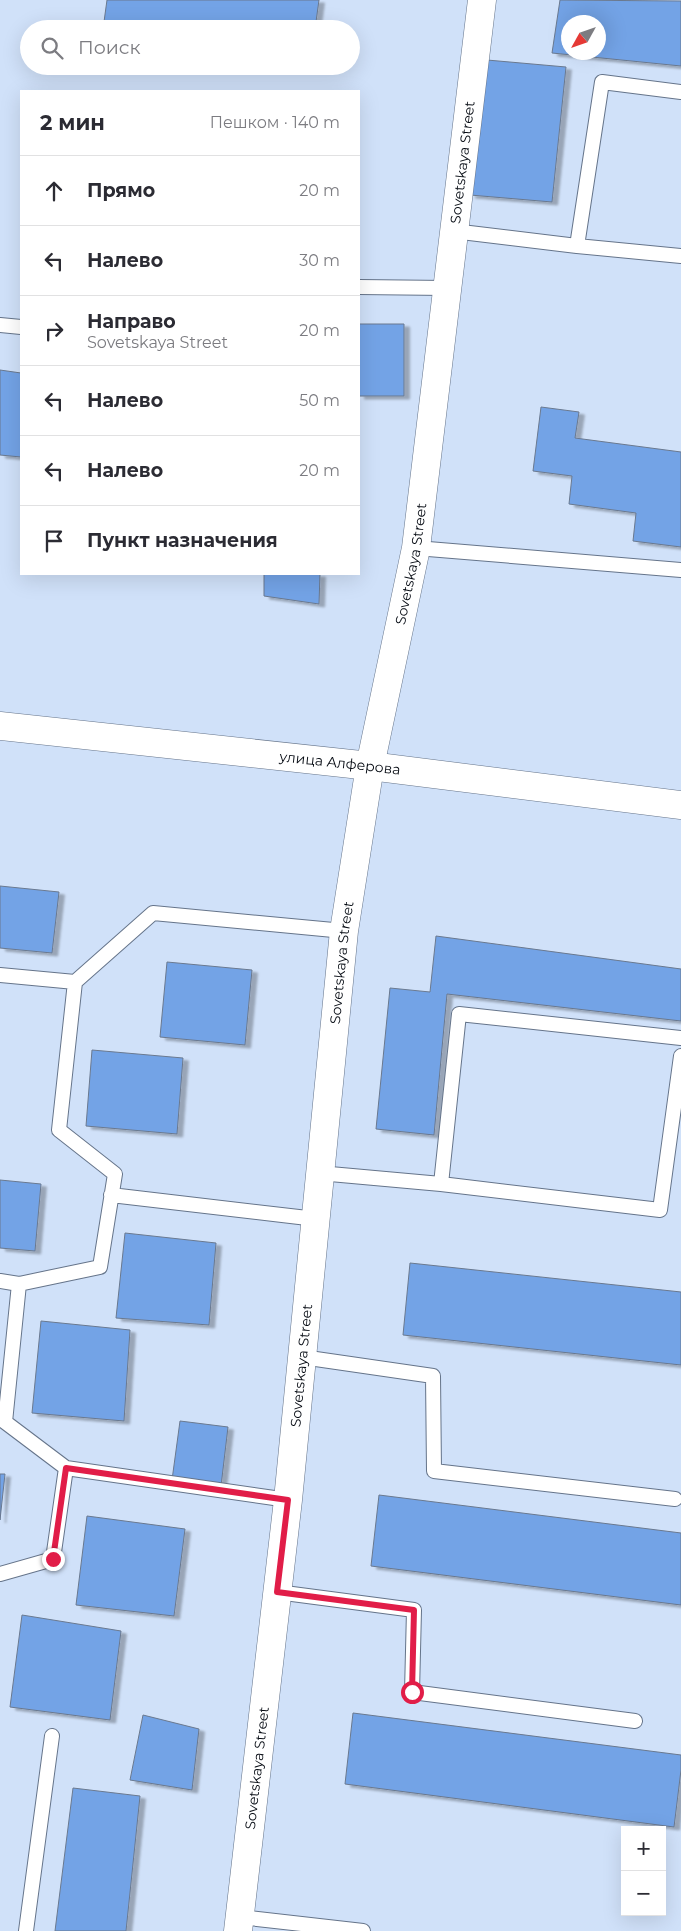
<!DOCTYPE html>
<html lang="ru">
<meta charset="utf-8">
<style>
body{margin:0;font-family:Montserrat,sans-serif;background:#f7f7f7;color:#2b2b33}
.controls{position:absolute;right:15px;bottom:15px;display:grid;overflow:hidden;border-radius:0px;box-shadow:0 5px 20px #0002}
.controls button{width:45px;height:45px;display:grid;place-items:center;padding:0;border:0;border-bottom:1px solid #e1e1e2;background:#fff;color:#2b2b33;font:25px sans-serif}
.compass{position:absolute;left:561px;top:15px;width:45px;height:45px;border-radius:50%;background:#fff;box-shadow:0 5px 20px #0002;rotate:230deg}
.stop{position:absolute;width:15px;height:15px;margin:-11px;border:4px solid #e11d48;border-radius:50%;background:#fff}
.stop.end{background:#e11d48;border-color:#fff;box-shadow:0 1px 5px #0008}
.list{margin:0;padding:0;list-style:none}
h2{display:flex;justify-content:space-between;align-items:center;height:65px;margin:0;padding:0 20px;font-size:21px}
h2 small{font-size:16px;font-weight:400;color:#7c7c81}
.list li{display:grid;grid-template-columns:32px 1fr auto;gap:15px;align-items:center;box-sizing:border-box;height:70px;padding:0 20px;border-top:1px solid #e1e1e2}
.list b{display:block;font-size:19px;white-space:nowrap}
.list p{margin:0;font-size:16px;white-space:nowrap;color:#7c7c81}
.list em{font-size:16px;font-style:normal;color:#7c7c81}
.icon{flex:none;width:28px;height:28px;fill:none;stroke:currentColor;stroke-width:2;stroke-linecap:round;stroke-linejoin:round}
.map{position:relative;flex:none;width:681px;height:1931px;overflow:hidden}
.search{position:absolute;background:#fff;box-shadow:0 5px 20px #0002;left:20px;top:20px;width:340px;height:55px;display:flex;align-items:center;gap:12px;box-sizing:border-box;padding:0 18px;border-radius:28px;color:#7c7c81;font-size:19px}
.panel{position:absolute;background:#fff;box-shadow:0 5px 20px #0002;left:20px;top:90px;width:340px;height:485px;border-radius:0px}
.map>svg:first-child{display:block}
.building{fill:#73a3e6;stroke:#6a798f;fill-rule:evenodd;filter:url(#shadow)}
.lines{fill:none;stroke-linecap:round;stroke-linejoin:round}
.lane-casing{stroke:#65748a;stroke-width:16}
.street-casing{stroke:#65748a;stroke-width:29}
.lane{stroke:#fff;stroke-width:14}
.street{stroke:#fff;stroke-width:28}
.route{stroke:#e11d48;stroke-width:6}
.labels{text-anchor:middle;stroke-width:5;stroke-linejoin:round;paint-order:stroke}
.street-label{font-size:14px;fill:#060b13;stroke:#e3eefc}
</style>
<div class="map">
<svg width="681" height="1931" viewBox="0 0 681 1931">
<defs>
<filter id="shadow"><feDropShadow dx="5.5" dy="3" stdDeviation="1" flood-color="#0004"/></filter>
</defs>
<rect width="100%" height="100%" fill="#d0e1f9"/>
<!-- building -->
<path class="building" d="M107 0H319L315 29H103Z
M560 0 681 1V66L552 53ZM568 22H598V52H568Z
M487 60 566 67 552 202 470 195Z
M359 324H404V396H359Z
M0 370 21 373V457L0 455Z
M541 407 579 412 575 438 681 452V547L633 541 636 513 569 504 572 476 533 471Z
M264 574H320L319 604 264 596Z
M0 886 59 892 52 953 0 948Z
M436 936 681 969V1021L447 994 434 1135 376 1129 390 988 430 992Z
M167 962 252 970 245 1045 160 1037Z
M92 1050 183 1058 177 1134 86 1126Z
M0 1180 41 1184 35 1251 0 1248Z
M125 1233 216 1243 209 1325 116 1318Z
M410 1263 681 1292V1365L403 1335Z
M41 1321 130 1330 124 1421 32 1413Z
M180 1421 228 1427 221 1486 172 1480Z
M0 1474H5L0 1520Z
M379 1495 681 1533V1605L371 1566Z
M87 1516 185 1529 174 1616 76 1605Z
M22 1615 121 1631 110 1720 10 1707Z
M353 1713 681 1755V1770L674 1827 345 1784Z
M143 1715 199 1729 192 1790 130 1780Z
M73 1788 140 1796 126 1931H55Z"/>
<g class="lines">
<!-- lane casing -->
<g class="lane-casing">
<path id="lane" d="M453 231 577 246 681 256
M577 246 602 82 681 92
M359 287 446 288
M0 325 21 327
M416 548 681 570
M0 975 75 982
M319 1173 441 1184 660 1210 681 1056
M441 1184 459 1014 681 1038
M111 1195 316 1219
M0 1281 19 1284
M302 1357 433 1376 434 1471 675 1499
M66 1468 288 1500
M0 1574 53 1559 66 1468 5 1422 19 1284 100 1267 115 1174 59 1130 75 982 153 913 344 931
M277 1592 414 1610 412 1692 635 1721
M240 1917 363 1931
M26 1931 52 1736"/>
</g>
<!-- street casing -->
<g class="street-casing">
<g id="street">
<path id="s1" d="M0 726 370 766 681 805"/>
<path id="s2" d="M238 1931 288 1500 344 931 370 766 416 548 482 0"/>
</g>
</g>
<!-- lane -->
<use href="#lane" class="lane"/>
<!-- street -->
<use href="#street" class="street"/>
</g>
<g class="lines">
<!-- route -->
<path class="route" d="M53 1559 66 1468 288 1500 277 1592 414 1610 412 1692"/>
</g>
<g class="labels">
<!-- street labels -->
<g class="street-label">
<text dy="5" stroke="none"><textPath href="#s2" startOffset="1784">Sovetskaya Street</textPath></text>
<text dy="5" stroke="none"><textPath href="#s2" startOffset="1379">Sovetskaya Street</textPath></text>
<text dy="5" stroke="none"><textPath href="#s1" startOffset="342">улица Алферова</textPath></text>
<text dy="5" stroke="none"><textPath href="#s2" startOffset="974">Sovetskaya Street</textPath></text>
<text dy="5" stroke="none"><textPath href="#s2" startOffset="569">Sovetskaya Street</textPath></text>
<text dy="5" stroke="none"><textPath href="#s2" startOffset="164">Sovetskaya Street</textPath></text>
</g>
</g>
</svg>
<div class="controls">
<button>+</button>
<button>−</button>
</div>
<svg class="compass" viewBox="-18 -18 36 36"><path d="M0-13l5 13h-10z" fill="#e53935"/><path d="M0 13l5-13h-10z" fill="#7c7c81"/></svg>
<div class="stop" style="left:412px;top:1692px"></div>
<div class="stop end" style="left:53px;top:1559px"></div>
<div class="search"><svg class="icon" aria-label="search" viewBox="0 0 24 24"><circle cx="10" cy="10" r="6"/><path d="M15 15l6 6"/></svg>Поиск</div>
<section class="panel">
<h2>2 мин<small>Пешком · 140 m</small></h2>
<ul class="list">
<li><svg class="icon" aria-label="ahead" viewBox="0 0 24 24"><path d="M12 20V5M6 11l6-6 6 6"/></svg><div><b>Прямо</b></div><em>20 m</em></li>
<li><svg class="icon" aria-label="left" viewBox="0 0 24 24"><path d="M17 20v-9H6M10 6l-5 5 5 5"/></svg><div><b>Налево</b></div><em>30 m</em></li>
<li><svg class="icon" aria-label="right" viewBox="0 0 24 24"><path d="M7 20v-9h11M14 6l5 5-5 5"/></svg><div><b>Направо</b><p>Sovetskaya Street</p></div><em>20 m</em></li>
<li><svg class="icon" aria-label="left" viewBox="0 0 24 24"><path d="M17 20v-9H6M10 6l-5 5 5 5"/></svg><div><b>Налево</b></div><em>50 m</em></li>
<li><svg class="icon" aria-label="left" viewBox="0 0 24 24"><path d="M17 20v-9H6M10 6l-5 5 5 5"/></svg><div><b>Налево</b></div><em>20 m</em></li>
<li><svg class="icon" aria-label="arrive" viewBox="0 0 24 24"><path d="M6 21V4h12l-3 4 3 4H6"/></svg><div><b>Пункт назначения</b></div></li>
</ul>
</section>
</div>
